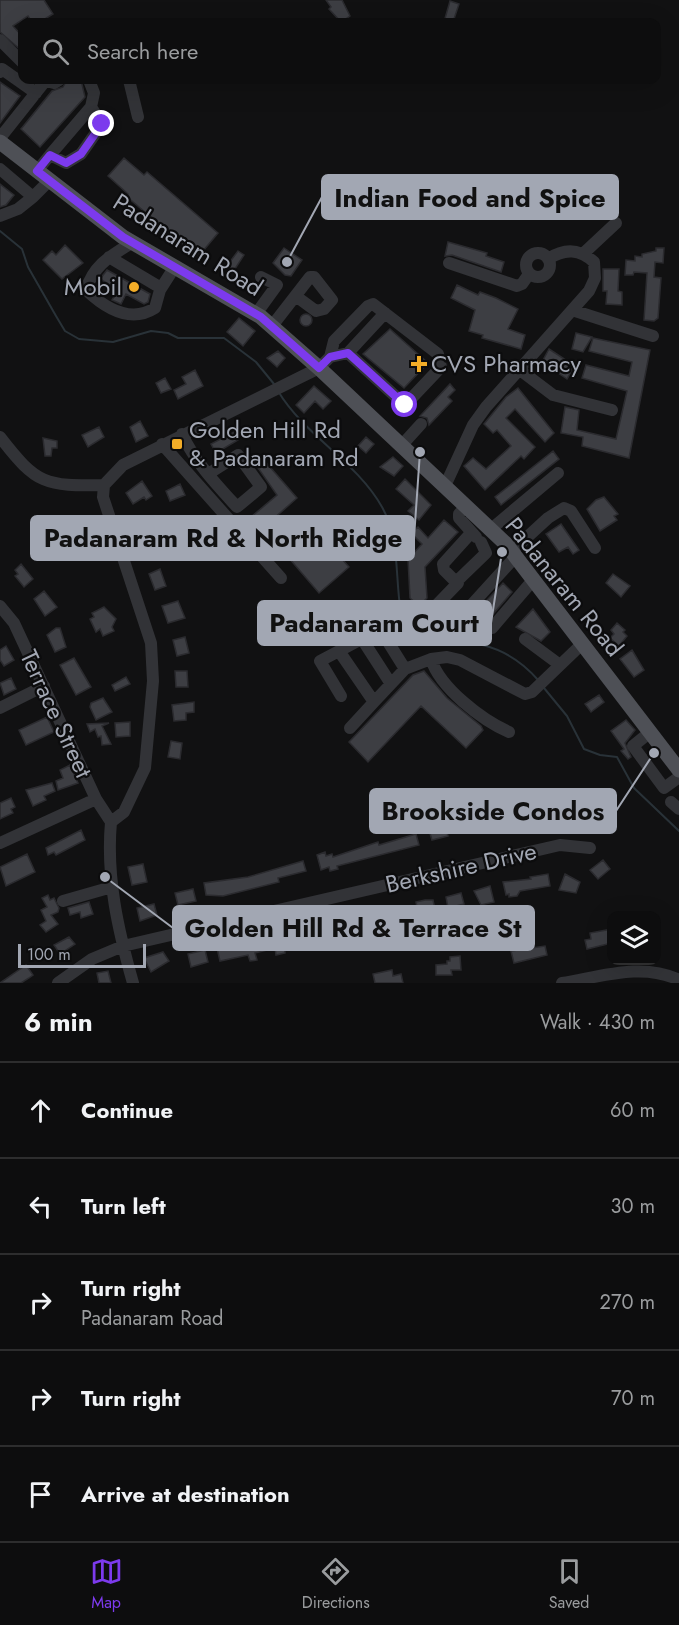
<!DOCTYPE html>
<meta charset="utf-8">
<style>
body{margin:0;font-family:Jost,sans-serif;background:#1b1b1c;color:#f1f3f6}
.controls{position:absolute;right:18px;bottom:18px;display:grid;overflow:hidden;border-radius:12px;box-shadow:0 6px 24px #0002}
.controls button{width:54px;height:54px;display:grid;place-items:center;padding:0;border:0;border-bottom:2px solid #2d2d2e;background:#0d0d0e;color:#f1f3f6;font:30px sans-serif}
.scale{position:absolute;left:18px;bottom:15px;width:128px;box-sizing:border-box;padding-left:6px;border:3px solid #a2a7b3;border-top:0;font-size:16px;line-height:21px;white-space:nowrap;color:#a2a7b3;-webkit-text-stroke:4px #0c0c0d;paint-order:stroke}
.stop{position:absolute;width:18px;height:18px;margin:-14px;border:4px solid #7c3aed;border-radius:50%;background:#fff}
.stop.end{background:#7c3aed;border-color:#fff;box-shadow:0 2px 6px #0008}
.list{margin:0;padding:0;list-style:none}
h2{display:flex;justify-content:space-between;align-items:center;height:78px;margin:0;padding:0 24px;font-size:26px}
h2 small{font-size:20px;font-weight:400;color:#9a9c9e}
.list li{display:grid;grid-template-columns:39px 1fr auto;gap:18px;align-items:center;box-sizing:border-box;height:96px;padding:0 24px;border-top:2px solid #2d2d2e}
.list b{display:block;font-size:22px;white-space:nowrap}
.list p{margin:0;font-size:20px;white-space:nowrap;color:#9a9c9e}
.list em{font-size:20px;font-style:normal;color:#9a9c9e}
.icon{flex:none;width:33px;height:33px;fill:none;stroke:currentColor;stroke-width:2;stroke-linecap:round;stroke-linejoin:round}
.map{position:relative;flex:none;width:679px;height:983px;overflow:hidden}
.search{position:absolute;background:#0d0d0e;box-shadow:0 6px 24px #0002;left:18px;right:18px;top:18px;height:66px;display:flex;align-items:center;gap:15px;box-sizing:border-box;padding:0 21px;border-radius:12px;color:#9a9c9e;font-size:22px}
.sheet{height:558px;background:#0d0d0e}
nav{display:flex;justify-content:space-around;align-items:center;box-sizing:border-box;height:84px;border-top:2px solid #2d2d2e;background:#0d0d0e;font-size:16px;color:#9a9c9e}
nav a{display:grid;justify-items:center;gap:3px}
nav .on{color:#7c3aed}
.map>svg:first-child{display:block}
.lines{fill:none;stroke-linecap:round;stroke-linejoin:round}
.stream{stroke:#293238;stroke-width:2}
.building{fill:#3d3e43;stroke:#2b2b2f;stroke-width:1.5}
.minor{stroke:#323337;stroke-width:12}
.major{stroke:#4e5056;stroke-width:15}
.route{stroke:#7c3aed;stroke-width:8}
.poi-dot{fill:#f3ad28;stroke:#0c0c0d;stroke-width:2}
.labels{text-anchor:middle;stroke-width:4.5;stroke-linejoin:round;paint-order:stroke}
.street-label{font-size:24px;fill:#a2a7b3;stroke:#0c0c0d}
.poi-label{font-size:24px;fill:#a2a7b3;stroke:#0c0c0d;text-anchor:start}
.leader{fill:none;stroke:#a2a7b3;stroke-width:2}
.callout-dot{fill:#a2a7b3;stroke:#0c0c0d;stroke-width:2}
.callout{fill:#a2a7b3;stroke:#a2a7b3;stroke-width:2}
.callout-label{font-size:26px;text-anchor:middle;font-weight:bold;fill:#111}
</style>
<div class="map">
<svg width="679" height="983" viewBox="0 0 679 983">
<rect width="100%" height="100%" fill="#111112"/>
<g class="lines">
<!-- stream -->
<path class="stream" d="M0 231 22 249 28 267 56 316 65 331 79 339 113 342 151 331 168 333 178 338H224L256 362 274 384
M278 391C305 436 356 461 382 507 406 549 389 601 411 644 424 645 435 643 448 642 486 640 515 653 539 681
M544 688 567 716 584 749 600 755 617 757 634 788 679 831"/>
</g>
<!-- building -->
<path class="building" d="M0 0H44L53 14 40 22H32L28 16 13 26 22 36V51L0 32Z
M326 0H342L350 16 341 22 329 9 331 7Z
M450 1 459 4 453 22H444Z
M67 80H81L85 97 40 147 21 129 52 91 63 87Z
M0 82 20 96 0 123Z
M124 158 144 175 147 172 218 233 198 257 126 196 128 194 108 176Z
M0 184 14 195 6 205 0 207Z
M448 242 487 253 486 256 504 262 501 272 452 255 445 256Z
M65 245 83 263 62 279 43 260 52 251 56 255Z
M284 248 302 260 291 276 285 275 273 263Z
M656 248H664L663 263 655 262 654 277 661 278 658 318 654 321 644 320 647 273 634 272 633 275H625L626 260 635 261V256L642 257V254L656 251Z
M238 251 244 255 233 272 226 267Z
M603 269H619L618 291 622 292V305L606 304 607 291H603Z
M107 270 150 294 148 302 144 304 126 294 121 304 112 300 118 290 100 279Z
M457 285 478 295 480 292 496 298 518 309 508 329 525 335 521 349 482 338 483 335 469 331 475 310 451 298Z
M300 320a6 6 0 1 1 12 0a6 6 0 1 1-12 0Z
M239 318 255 331 243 346 227 332Z
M390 329 428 363 404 388 363 354Z
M576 333 592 337 583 352 572 349Z
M593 338 650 350 629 458 582 446 583 437 561 433 565 407 579 410 577 430 616 439 627 391 582 378 586 365 629 376 632 362 589 351Z
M549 349 575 366 567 379 542 362Z
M278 351 285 358 277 367 267 358Z
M195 370 203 386 178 399 174 390 186 384 182 377Z
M165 378 171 389 161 393 156 383Z
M450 384 455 390 448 397 452 401 429 425 427 418 420 416Z
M314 386 331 401 323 409 315 401 304 413 296 405Z
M518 388 554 433 545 442 515 409 506 418 535 447 524 459 521 456 485 490 464 466 473 458 486 469 511 446 497 430 493 433 484 424 506 397Z
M140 421 148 436 136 442 130 427Z
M99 427 104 437 88 447 82 435Z
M234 432 238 440 216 453 211 444Z
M366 437 374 444 366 453 358 446Z
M43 438 57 441V448H52L51 456H45Z
M553 451 559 459 501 505 495 497Z
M393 457 403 466 394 476 380 467Z
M263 459 297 498 255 535 244 523 277 495 256 465Z
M405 479 431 505 419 520 408 511 414 505 396 489Z
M142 481 152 496 146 500 144 497 133 504 126 493Z
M180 484 185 495 170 501 166 491Z
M604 497 618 514 614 516 617 520 600 531 587 509 596 500Z
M444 520 458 532 425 567 427 598 419 606 410 598 408 559 422 544 411 533 418 527 428 538Z
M311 524 349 567 319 593 282 550Z
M561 524 579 550 573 554 568 547 559 552 546 534Z
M21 564 33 579 24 587 15 576 18 574 15 570Z
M160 569 166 586 155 590 149 574Z
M613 574 630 586 621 597 606 583Z
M503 583 512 592 488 620H478L474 614Z
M44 591 57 607 45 616 34 599Z
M178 601 185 618 168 623 162 606Z
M104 607 116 619 112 627 114 631 103 636 100 629 96 632 90 619 94 617 92 613Z
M533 609 550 632 541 641 516 627Z
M617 623 625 630 623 632 627 636 619 646 610 638 614 634 611 630Z
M56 628H60L66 647 55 652 47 635Z
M185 637 189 653 177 656 173 640Z
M6 646 14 660 4 666 0 660V650Z
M632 650 644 670 634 677 620 659Z
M74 658 91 687 76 695 60 665Z
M175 671H187L188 687H176Z
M424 671 447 698 481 726 483 730 466 748 421 706 368 762 349 742 413 675Z
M126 677 130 684 115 691 112 685Z
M11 678 16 689 4 695 0 683Z
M599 695 604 702 591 712 585 704Z
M103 698 112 712 96 720 90 707 91 703Z
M194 702V712L186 713V720L174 721 172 705Z
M47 717 54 732 26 745 19 730Z
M626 720 635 730 625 743 631 757 628 759 621 751 624 749 611 731Z
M130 722V736L116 737 115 723Z
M109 723 102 726 111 744 102 745 101 736 98 737 95 729 90 732 87 724Z
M171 741 182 743 180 759 168 757Z
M70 765 78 783 58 790 56 781 63 778 60 770Z
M52 783 55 791 44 796 46 800 33 806 26 790Z
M11 798 15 807 11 809 13 813 0 819V803Z
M445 826 448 836 432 840 429 830Z
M81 830 85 840 56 855 54 852 48 855 46 848Z
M416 834 419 845 337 866 338 869 330 871 329 867 321 870 317 855 325 852 326 856 332 854 333 857 378 842 379 845Z
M27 854 35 872 6 886 0 867Z
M603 860 610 869 598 879 590 870Z
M303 861 306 871 278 878 279 882 223 896 206 895 204 883 248 877Z
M143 864 147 882 132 885 128 867Z
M548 874 550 886 520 891 517 896 509 897V894L506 895 503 882 531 879 530 877Z
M565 874 580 882 576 893 559 890Z
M490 886 494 902 481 905 474 891Z
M193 889 196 901 178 905 175 893Z
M461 893 464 904 448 908 446 897Z
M48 895 50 900 54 898 59 908 58 912 51 915 58 924 46 932 40 925 46 921 41 910 47 907 42 898Z
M425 900H433L435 910 425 912 426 917 421 926 416 902Z
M89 902 93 914 81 918 80 912 70 915 68 908Z
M154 904 157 915 140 921 137 908Z
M403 906 409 922 396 926 394 920 390 922 389 918 369 923 371 929 363 931 361 925 339 931 342 940 326 944 308 946 307 943H304L284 946 285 953 276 955 275 948 255 953 257 960 250 961 248 955 220 961 217 948 274 937V934L331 926 330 920 337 918 347 917 348 920 360 914 376 911 377 914Z
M612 929V943L587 949 585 940 591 939 590 933Z
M69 937 75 944 60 954 54 945Z
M545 946 547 955 514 963 511 951Z
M205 950 208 962 191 967 188 954Z
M163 952 169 961 151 972 144 958Z
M460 956 461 970H451L452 975H436V965L447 964V961H450V957Z
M26 965 33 975 29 978 21 983H0Z
M392 970 393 976 401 974 403 983H375L373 974Z
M108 971 111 983H99L97 973Z"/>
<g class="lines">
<!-- minor -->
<path class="minor" d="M0 40 22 62
M0 72 2 69 36 93
M43 80 54 83 59 80
M129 80 138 117
M0 138 46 80
M50 155 91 107
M0 169 33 197 49 181
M37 171 50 155 66 163 81 154 102 124 91 107 94 93 89 80
M0 216 18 209 33 197
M133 242C111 256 94 264 86 290 105 308 130 324 155 308L160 290 174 268
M526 265a12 12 0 1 1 24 0a12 12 0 1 1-24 0Z
M584 253 616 223
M109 257 161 288
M449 263 517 286 522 284 529 274
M572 310 653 336
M256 314 277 285 261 277
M272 326 310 277H314L332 300 324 309 316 311 297 297
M348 353 405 405 441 367 438 354 373 304 368 306 334 341 330 357 348 353 385 313
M520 370 553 395 612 410
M182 434C195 462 216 484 237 507L261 487 238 455 208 474
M0 437C37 485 45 486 104 485
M162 444 281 578
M402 445 421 424
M445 486 473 425 486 407 589 291 595 278 594 262C580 249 565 248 548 259
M466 506 459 514V518L476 537
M490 530 558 473
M471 533 443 564 444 570 456 582 486 553 481 542
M512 551 548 518 564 508 571 511 595 548
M516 556 466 611 465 623 478 629 492 628 534 579
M0 606 14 623 96 799 111 822
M429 613 458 583
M362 639 391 684
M525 639 560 665
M339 651 320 661 341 696
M431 659C440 688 482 720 509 732
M405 669 380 629 339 651 374 702 405 669 431 659 447 657 460 660 525 694 532 692 582 644
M0 708 44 686
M350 728 374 702
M649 733 633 746 664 788 679 777
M671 802 679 809
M0 843 96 799
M63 901 112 887
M58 983 92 959 123 946 560 845 590 848
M133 983C118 930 106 877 111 822L124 812 145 768 153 681 151 643 103 497 104 485 123 465 319 368 330 357
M562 983C600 977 643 962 679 980"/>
<!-- major -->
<path class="major" d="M0 142 123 237 261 317 319 368 506 544 679 770"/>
</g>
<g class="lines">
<!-- route -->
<path class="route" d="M102 124 81 154 66 163 50 155 37 171 123 237 261 317 319 368 330 357 348 353 405 405"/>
</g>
<!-- markers -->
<g class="poi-dot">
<circle cx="134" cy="287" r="6"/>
<path d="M416 355h6v6h6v6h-6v6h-6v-6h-6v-6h6z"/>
<rect x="171" y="438" width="12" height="12" rx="3"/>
</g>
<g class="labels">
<!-- street labels -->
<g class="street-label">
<text transform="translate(188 245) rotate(32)" y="8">Padanaram Road</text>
<text transform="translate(564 587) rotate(51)" y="8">Padanaram Road</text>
<text transform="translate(56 714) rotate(65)" y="8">Terrace Street</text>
<text transform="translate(461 868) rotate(-13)" y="8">Berkshire Drive</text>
</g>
<!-- poi labels -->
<g class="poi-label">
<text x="122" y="295" text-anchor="end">Mobil</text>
<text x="431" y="372">CVS Pharmacy</text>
<text x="189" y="438">Golden Hill Rd<tspan x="189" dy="28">&amp; Padanaram Rd</tspan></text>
</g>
</g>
<!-- callouts -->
<path class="leader" d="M287 262L322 197M420 452L414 538M502 552L491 623M654 753L616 811M105 877L173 928"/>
<g class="callout-dot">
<circle cx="287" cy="262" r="6"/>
<circle cx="420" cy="452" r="6"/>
<circle cx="502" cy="552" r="6"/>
<circle cx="654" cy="753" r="6"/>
<circle cx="105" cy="877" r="6"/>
</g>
<g class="callout">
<rect x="322" y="175" width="296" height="44" rx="6"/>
<rect x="31" y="516" width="383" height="44" rx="6"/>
<rect x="258" y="601" width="233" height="44" rx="6"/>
<rect x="370" y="789" width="246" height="44" rx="6"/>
<rect x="173" y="906" width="361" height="44" rx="6"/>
</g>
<g class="callout-label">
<text x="470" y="207">Indian Food and Spice</text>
<text x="223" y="547">Padanaram Rd &amp; North Ridge</text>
<text x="374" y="632">Padanaram Court</text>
<text x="493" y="820">Brookside Condos</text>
<text x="353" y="937">Golden Hill Rd &amp; Terrace St</text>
</g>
</svg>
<div class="controls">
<button><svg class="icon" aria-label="layers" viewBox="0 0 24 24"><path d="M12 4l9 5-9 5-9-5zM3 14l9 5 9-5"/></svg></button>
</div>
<div class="scale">100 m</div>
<div class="stop" style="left:405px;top:405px"></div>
<div class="stop end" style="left:102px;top:124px"></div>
<div class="search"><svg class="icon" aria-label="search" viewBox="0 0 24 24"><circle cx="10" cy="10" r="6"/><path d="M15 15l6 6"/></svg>Search here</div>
</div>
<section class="sheet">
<h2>6 min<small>Walk · 430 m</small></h2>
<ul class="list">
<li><svg class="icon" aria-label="ahead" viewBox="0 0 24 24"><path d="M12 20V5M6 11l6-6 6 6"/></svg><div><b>Continue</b></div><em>60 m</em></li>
<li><svg class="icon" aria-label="left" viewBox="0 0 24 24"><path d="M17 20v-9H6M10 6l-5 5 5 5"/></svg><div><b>Turn left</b></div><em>30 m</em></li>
<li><svg class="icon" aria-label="right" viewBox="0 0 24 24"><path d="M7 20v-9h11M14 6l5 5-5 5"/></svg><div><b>Turn right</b><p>Padanaram Road</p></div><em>270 m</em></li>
<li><svg class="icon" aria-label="right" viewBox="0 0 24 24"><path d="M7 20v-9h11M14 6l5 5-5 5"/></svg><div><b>Turn right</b></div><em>70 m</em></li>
<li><svg class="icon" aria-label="arrive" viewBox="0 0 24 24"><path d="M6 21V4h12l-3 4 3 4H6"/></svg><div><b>Arrive at destination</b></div></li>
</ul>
</section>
<nav>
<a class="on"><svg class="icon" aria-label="map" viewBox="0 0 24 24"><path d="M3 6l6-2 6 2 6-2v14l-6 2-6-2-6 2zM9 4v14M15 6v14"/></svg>Map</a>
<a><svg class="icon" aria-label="directions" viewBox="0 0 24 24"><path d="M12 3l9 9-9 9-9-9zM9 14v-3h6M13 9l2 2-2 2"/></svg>Directions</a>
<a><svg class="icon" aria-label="saved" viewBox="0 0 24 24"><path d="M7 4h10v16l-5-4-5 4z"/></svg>Saved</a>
</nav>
